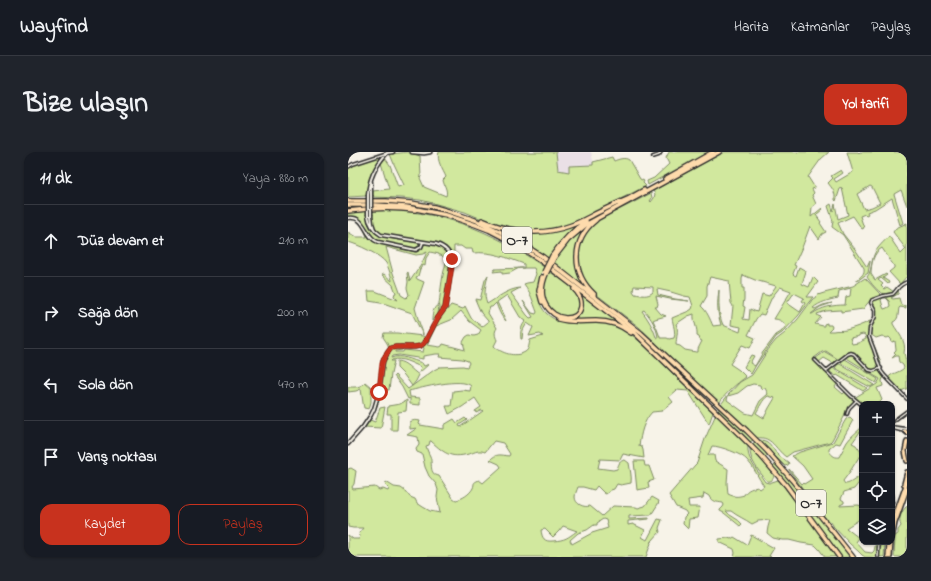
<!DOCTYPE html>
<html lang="tr">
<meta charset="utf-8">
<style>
body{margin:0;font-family:"Indie Flower",sans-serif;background:#20242c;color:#f1f3f6}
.controls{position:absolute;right:12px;bottom:12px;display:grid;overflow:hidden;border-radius:8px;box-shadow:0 1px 3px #0004}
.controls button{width:36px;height:36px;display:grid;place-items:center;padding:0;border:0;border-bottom:1px solid #363941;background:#171b24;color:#f1f3f6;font:20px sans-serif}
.stop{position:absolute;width:12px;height:12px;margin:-9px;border:3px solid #c8321e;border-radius:50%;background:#fff}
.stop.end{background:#c8321e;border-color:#fff;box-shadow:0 1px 4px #0008}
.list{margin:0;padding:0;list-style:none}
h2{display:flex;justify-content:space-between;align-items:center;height:52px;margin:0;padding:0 16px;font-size:17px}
h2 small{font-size:13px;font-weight:400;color:#9ea1a6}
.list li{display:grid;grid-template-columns:26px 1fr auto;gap:12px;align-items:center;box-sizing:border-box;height:72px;padding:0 16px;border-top:1px solid #363941}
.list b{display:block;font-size:15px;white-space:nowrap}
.list em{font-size:13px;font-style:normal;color:#9ea1a6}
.actions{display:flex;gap:8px;padding:12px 16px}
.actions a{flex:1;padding:9px 0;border:1px solid #c8321e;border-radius:12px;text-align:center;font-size:14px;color:#c8321e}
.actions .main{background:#c8321e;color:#fff}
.icon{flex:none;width:22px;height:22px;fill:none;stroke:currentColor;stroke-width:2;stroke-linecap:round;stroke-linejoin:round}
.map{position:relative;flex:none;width:559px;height:405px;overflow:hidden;border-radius:12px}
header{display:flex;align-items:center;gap:24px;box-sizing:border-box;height:56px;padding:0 20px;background:#171b24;border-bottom:1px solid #363941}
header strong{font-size:19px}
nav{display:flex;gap:22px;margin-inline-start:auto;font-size:14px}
.intro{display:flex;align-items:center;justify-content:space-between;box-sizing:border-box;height:96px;padding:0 24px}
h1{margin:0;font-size:28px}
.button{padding:10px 18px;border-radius:12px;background:#c8321e;color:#fff;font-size:14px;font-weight:700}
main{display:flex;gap:24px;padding:0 24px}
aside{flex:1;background:#171b24;border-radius:12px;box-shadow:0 1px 3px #0004}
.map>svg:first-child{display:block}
.built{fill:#eae0e6}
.green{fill:#d1e89e;stroke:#7e8a64;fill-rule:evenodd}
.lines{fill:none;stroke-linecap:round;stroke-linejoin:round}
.minor-casing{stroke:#2b2b2b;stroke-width:4.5}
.tertiary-casing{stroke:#2b2b2b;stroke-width:5}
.secondary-casing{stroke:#2b2b2b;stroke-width:5.5}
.trunk-casing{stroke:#2b2b2b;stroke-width:6}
.motorway-casing{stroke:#2b2b2b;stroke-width:6}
.minor{stroke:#f7f3e8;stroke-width:1.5}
.tertiary{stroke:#f7f3e8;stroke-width:2}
.secondary{stroke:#f7f3e8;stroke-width:2.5}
.trunk{stroke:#fedbac;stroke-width:3}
.motorway{stroke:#fedbac;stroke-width:3.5}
.tertiary-bridge-casing{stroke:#2b2b2b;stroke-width:5;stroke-linecap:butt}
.motorway-bridge-casing{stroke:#2b2b2b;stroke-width:6;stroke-linecap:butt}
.tertiary-bridge{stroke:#f7f3e8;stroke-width:2}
.motorway-bridge{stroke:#fedbac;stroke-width:3.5}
.route{stroke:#c8321e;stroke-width:5}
.labels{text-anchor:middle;stroke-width:4;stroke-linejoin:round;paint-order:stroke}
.shield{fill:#f7f3e8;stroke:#686764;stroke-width:1}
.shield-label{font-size:15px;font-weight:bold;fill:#2b2b2b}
</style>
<header>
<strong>Wayfind</strong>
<nav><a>Harita</a><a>Katmanlar</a><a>Paylaş</a></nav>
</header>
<div class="intro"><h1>Bize ulaşın</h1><a class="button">Yol tarifi</a></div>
<main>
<aside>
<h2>11 dk<small>Yaya · 880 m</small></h2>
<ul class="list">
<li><svg class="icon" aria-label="ahead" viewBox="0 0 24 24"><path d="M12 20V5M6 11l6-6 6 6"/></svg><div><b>Düz devam et</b></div><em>210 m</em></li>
<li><svg class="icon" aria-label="right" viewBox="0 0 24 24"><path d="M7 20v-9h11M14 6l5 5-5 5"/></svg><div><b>Sağa dön</b></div><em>200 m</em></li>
<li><svg class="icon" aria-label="left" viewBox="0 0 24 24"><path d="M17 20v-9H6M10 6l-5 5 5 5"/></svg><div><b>Sola dön</b></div><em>470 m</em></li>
<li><svg class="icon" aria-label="arrive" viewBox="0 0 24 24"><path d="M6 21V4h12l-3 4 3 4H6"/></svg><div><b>Varış noktası</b></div></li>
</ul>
<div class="actions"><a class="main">Kaydet</a><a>Paylaş</a></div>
</aside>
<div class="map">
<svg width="559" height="405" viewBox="0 0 559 405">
<rect width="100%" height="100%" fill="#f7f3e8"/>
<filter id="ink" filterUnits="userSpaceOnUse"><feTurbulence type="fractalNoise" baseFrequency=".025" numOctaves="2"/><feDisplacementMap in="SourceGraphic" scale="8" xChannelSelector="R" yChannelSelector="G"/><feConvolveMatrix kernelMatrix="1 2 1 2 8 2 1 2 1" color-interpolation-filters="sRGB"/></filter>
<g filter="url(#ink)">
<!-- built -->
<path class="built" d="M208 0H243L246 13 222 14V20L210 18Z"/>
<!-- green -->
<path class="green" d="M60 0 72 4 73 25 72 26 76 35 98 44C100 38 96 34 95 28L98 25C95 18 88 8 91 0H208L210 18 221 20V14L245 13V10L264 5 266 9C271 7 277 5 281 8L292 27 296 29 295 31 298 34 223 72 199 78 183 79 168 78 141 70 117 60 85 51 72 48 54 46 25 45V39L41 37 33 11 37 6 42 13 50 35 56 33 46 12 42 2Z
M321 0H360L300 33 299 29 306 26 321 12 318 6Z
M376 0H481L473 7 460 25 467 36 464 37 466 41 464 43 468 52 464 55 463 65 474 56 475 57 468 63 473 70 472 71 478 80 474 82 471 87 462 74 455 93 446 113 448 114 445 122 446 123 448 124 451 115 458 119 454 132 461 135 465 125 470 130 459 145H465L450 164 434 181 428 185 408 213 403 222 396 215 403 203 406 204 402 211 407 214 415 200 416 199 428 183 433 180 438 174C436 170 431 167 426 167L443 139 432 135 424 145 416 163 412 162 408 167 400 183 407 186 402 196 394 193 382 212 391 218 398 225C388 232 378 241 371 251L291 175 244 139C226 117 225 89 248 70 254 65 262 62 270 58 281 53 292 47 303 41L304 46 302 49 303 50 306 46 307 42 305 39ZM395 123 407 128 428 134 421 144 414 142 409 160 406 159 402 157 401 168 395 167 397 155 395 154 396 147V136H394V127ZM362 125 381 129 383 151 385 154 383 173 393 175 392 180 375 173C370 162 371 150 371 138 369 152 369 160 373 173L365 174C362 167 359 159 353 154L359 144V134ZM286 134 305 135V140C300 145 293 143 287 142L285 139ZM309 137 323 140 336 144 342 145 345 154 344 157 341 159 324 166C325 172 328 181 326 186L321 187 319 186H312V185L309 177 305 168 307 167 318 164 313 162 307 155H309L310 152 308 144 322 147 341 149 327 147 310 143ZM446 141 456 146 454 149 457 151 452 160 439 151ZM296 158C303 166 309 175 310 186L308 185C305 175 300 167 294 159ZM346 162C345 170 350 176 349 184L351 185 352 188 354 189 350 197V200H348L337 198 332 194 328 193C328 186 331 178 328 172L340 164Z
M499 0H510L511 1 512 0H559V54L553 38 546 42 555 71 552 73 544 46 527 57 519 60 520 62 518 63 517 62 512 64 516 76 514 77 505 64 490 71 495 82 507 97 519 115 522 109V110L520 121 509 129V128C513 124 517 122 516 116L495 83 484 75 485 69 480 54 483 52 485 59 487 52 490 67 500 63 494 36 492 37 488 49 487 48C488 41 484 36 480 31L485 26 483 24 493 18 495 21 486 27 488 30 505 20ZM522 34 524 35 532 51 524 55 516 57 509 42Z
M29 5H31L32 8 23 22 21 28 19 44 0 45V16L6 13Z
M25 58C91 57 143 78 196 115 189 130 186 148 198 161 216 179 243 166 265 173 285 179 302 200 317 214 333 230 349 245 365 260L361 272 340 239 329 238 321 245 325 250 314 259 304 260C295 270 293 281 291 294L294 295 295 298 296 306 275 302 272 308 252 307 250 316 265 318 269 317C271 312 271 309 277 308L281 311C282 318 284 324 283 331L273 333 269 332 266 337 263 338 258 342 256 341 249 334 246 338 235 335H230C229 338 227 342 227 345 227 352 236 356 242 354L254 364 265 354 288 355 290 356 297 354 304 345 311 349 310 352 303 363 281 364V367L301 366V367L280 369V373L285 372 297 378 294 385 299 388 310 367 314 368 311 376 312 380 304 389 302 390 303 391 298 405H0V383L5 387H11L12 384 11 381 15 376H5L0 375V317L3 316 8 319 6 332 4 335 5 337 27 335 31 338 35 337 40 339 41 337 37 333 38 330 46 335 53 336 57 339 62 345 67 347 69 351 75 355 82 359 92 361 89 345 90 338 88 332 81 324 77 315 74 302 69 300 68 297 71 293 70 285 59 283 69 276 62 277V270C65 268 68 268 72 269L71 272 72 273 96 277V273L106 267 109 271 117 266 119 268 111 273 112 275 135 259 134 258 128 261 127 259 133 255 127 246 114 255 101 262 98 254H103L105 239 114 238 122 239 123 234C114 225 73 236 61 239L62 245 72 246V253L62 252V246L60 247 54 235 46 224 47 223 60 237 86 218 90 216 91 215 115 214 119 215 121 211 120 209 114 207 91 205 92 202H88L75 204V207L51 203 44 204 43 206C53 202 64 208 74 211L76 214 81 212 71 221 73 215C63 211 54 205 44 208L43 209H46L43 222 41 238H34V242L28 256C30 250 32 244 33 238 34 225 33 196 51 196 60 195 71 197 78 191L91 165 97 157 99 149 105 111C104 103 100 96 93 92L40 84C25 80 24 72 25 58ZM106 94H113L117 97H124L125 101C143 99 160 106 176 112V116L147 117 145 120 154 119V122L162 121 171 116H186L188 122 185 130 179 131 176 132C183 141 185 150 189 160L188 162 184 161 175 149 185 165 182 166 179 163 163 141 172 136C160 137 149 146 139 152 135 142 138 132 140 123L137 128 132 148 127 147 133 161 140 169V170L134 175 123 166 117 154 115 157 103 153 98 159C102 138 106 116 106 94ZM159 143 172 165 178 169C173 173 172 181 173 187H174L175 178 179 171 185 175 181 184 192 182 195 184 182 188C181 192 181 198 177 200 167 206 153 201 146 194L149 188C147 184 146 180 149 176L140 161 142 155H144L148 151C150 157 153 165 158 169L149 150ZM113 159 121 169 133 178 130 183 126 184 121 183 118 185 115 190 117 198 95 192 94 194 92 195 79 193 88 174 103 168ZM75 195 76 196 75 200 56 198 55 200H47V199L54 198 55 196 62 197ZM82 289H83C98 303 104 307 124 301 129 299 132 298 137 300L146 289 155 291 162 302 161 304C153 303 148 301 142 308L151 312 153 315 135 331 131 328C124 331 127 331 125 336 122 342 114 347 108 348L105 346 91 324C80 322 85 311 82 304 80 300 79 298 78 294L81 293ZM255 367 258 368 260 376 244 381 224 392 222 388 230 381 239 378 246 373H249V371ZM215 374 229 379C219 386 218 388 205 389 196 390 194 386 193 378L197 377 205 385 211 379Z
M19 59C19 79 27 84 46 87 54 88 63 90 71 91L72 94V95L69 97C58 95 32 92 25 86 15 78 17 63 0 65V61Z
M236 69 201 106 181 93 152 77 176 81H201Z
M244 70 230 94 231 123 239 137 206 110C217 91 227 83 244 70Z
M559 71V124L552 132 541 120 546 116V114L534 96C525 101 523 112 523 122L527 128 538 122 539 123 535 126 541 130 540 132 533 126 530 128 535 132 533 134 536 137 539 135 546 140C535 148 525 134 519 125 524 119 523 110 526 103 529 95 536 90 541 84L553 102 558 97 545 80 548 76Z
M16 77 21 86 26 90 67 100 72 98 77 92C92 94 101 95 103 112L96 156 91 163 92 155 91 152C93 137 94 122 99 108L93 103H91V102L82 100 78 106 77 114 75 113 72 117 70 124 68 125 69 127 76 130 67 156 71 170 75 181V183L64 161 38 152 21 149 20 139H27L50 148 46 144 47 141H48L45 133 34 123 36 122 44 129C44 126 40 114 38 111 33 103 9 92 0 90V80L8 85H19ZM38 95 68 103 75 102 79 100 73 113 62 129 60 120 59 121 60 130 59 136 61 143 58 146 53 143 45 121Z
M201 119C209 125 224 134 229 142 245 167 198 176 195 140 194 133 198 125 201 119Z
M517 126 533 143 523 147 515 157 493 160V158L478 159 469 162 470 164 473 165 467 172 475 174H476V172L479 171V173H483L484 175 480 179H485C489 178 493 179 498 178 506 176 514 173 522 169 518 186 526 200 531 216L522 218 507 201 505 200 500 201 491 208 478 199 474 200 466 206V209L489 232 487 235 495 242 497 240 507 249 498 258 496 265 484 288 482 290 445 300 438 305C427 297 424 284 409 286L382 260 380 264 405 288 402 290 379 267 377 271 400 294C398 307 410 319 417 330L421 331 430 328 437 336 471 381 488 405H477L471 397 467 393 453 391 441 388H434L425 386 419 381 420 375 422 368 410 369 404 372C397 367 389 364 383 359H378C382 365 390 366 394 372L392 374 376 361 372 359V358L375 355 376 353 375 351C369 350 363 350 361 344L356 341 355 346 340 348 341 355H352L350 366 341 367 340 377 335 372 336 365 339 362 337 359 328 355 321 343 347 313 349 311 357 287 371 255 380 243 392 230 404 223 420 198 428 188 437 181 450 167 464 148 470 143 476 141 505 134ZM503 136 502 144 498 145 497 153C485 153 474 155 464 162H463L472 155 484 151 475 153 467 157 465 156C472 150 481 148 490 146L491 139ZM515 182 517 183 518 187 510 191 504 192 502 186 511 184V183ZM405 232 412 233 413 237 417 236 420 242 412 249 405 263 397 261 379 248 380 244 390 241 399 234ZM420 244 427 246 421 256 416 266 408 261C412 255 414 248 420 244ZM364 294C372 294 394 302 399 308 406 315 410 326 416 334L412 337 410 335C405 336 399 337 396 343 390 345 386 345 380 342L379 331 380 317 367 309 366 303H360Z
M555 132 554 135 551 136 550 142 543 146 545 147 551 146 553 153 558 154V156L552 155 551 156C550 161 551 168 545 170V172C550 181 559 189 556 201 559 209 559 227 559 237H558L553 239 540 226C543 221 551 221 556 216L555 213 551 210 550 204H548L544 206 548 202 546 200 548 198 547 189 544 190 543 187 541 185 539 186 534 184 528 186 522 182V184L532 208 533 212 532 213 522 184 523 173 528 164V158L524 148 537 144H545L548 141 549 137ZM535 146H538L541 149 542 154 539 156 536 157 535 155 533 148Z
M231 141 273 173 266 170 222 169 219 168 227 165C232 155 237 151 231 141Z
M90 153C92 161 88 168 84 175L88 167 86 166 84 169C84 164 85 155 90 153Z
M36 181H49L75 184 77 185 80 183C74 198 66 193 53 193 49 194 45 196 41 197L39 191 35 185Z
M477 200 479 201 489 207 485 211 476 206 471 210 468 206 475 201Z
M504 201 521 219 523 220 532 217 539 227 537 225 535 226 534 229 535 234 529 236 534 248 530 252H514L506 246 529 232 532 227 518 219V218L497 205 501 202Z
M497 207 530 227 528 231 493 211V210Z
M49 209C59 210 63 218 71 223L68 229 64 234 56 223 49 216Z
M490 212H492L526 233 522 235 487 216Z
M485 216 492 221V220L519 236 515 239 489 223 488 224 482 220V218Z
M17 230 23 235V250L21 257 16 256 15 251 13 237 8 239 0 240V235C6 235 13 236 17 230Z
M59 248 58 259 50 260 49 278H43V262H39L40 254 52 252Z
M37 255 33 276 16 275 22 268 27 270 32 256Z
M502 265 505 268 492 292 488 291 481 297V299C483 302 486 306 491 305 494 300 496 295 499 290 503 284 509 280 514 275V277L504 291 508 293 513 300 514 306 511 305 501 321 495 329 497 332C503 332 507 326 512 325L514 326V327L506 337 496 340 493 347 496 349V351L492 353V354L510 353 514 354V365C509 370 503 372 498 376L511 386 508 390 517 400 524 401 526 399 528 390H530L529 405H517L514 403 510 399 502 392 485 374V373L482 369 481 370 466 352 441 318V317L454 332 455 331 456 332 464 327 455 314 444 304 452 300 485 290 498 267Z
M411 288C423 288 423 296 430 303 433 306 438 308 441 311L440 313 437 314Z
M407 290 420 303 416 306 404 292Z
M402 296 419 314 426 324C425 328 422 331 418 328 411 319 401 308 402 296Z
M286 309H296L297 314H301L306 328 300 330 301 336 289 338Z
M428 312 437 322 503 405H494L437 329 425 315Z
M559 354V405H546L547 384 550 382V378L553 374C550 367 553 360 559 354Z
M403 383 426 396 421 404 423 405H386L387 401 386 397 371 390V387L380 386 383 387 386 385 399 393Z
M532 390H537L536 405H531Z"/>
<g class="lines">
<!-- minor casing -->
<g class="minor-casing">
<path id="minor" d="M305 5 311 3 313 0
M0 15 5 12 39 1
M559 130C549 134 551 136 545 142L535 144 524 148 523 151 527 158V165L522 175 521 185 526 198 533 219 536 223 559 247
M467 208 503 244 514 253
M478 219 500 202 503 201 506 202 521 218 525 219 533 216
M499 262 501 256 508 249
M544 270 559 259
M544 275 559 277
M544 276 556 279
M544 342 546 353 544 362
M530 405 531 390"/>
</g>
<!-- tertiary casing -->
<g class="tertiary-casing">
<path id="tertiary" d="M23 30V43
M20 43C21 27 28 13 39 1L45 0
M23 63 24 71 26 77
M0 66C18 63 16 85 30 90L68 98 73 95 75 90
M0 292 15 275 23 263 26 257 31 240 35 209 40 200 43 196 48 195H67L72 194 75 192 78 188 89 167 97 156 104 111C103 101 98 95 88 92L33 83C25 78 21 72 20 63"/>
</g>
<!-- secondary casing -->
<g class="secondary-casing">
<path id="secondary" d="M64 0 76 1 82 0"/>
</g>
<!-- trunk casing -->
<g class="trunk-casing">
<path id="trunk" d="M557 279 559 281
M559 289 557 299 559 309
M556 332 559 320
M544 372 559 330
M544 386 547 371 559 337
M540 405 541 390
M542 405 543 390"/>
</g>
<!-- motorway casing -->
<g class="motorway-casing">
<path id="motorway" d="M317 27 365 0
M280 47 296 38
M0 49H38L63 51 86 55 100 59 127 68 151 79 173 91 195 105 293 181 399 279 419 299 444 328 505 405
M0 53H26L58 55 98 63 128 73 141 78 164 90 192 108 287 181 394 285 413 304 438 333 491 405
M0 59C22 56 44 55 67 58
M134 68C162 80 191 85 221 74 231 71 241 65 251 60 261 55 272 50 282 46
M204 104C213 91 224 79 238 69
M206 106 220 88 239 72 371 0
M198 122C192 136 192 152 206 162 209 164 213 166 218 166 236 166 237 147 226 137
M246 142C223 121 223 88 248 68
M194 150 191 139 194 125
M210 167C223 171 235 169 248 169 261 169 273 173 283 181"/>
</g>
<!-- minor -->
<use href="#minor" class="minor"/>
<!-- tertiary -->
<use href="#tertiary" class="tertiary"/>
<!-- secondary -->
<use href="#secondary" class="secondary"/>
<!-- trunk -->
<use href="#trunk" class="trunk"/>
<!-- motorway -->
<use href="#motorway" class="motorway"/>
<!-- tertiary-bridge casing -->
<g class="tertiary-bridge-casing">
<path id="tertiary-bridge" d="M20 43V63
M23 63V43"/>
</g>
<!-- motorway-bridge casing -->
<g class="motorway-bridge-casing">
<path id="motorway-bridge" d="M196 120 204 104
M198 122 206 106"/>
</g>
<!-- tertiary-bridge -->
<use href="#tertiary-bridge" class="tertiary-bridge"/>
<!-- motorway-bridge -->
<use href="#motorway-bridge" class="motorway-bridge"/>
</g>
</g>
<g class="lines" filter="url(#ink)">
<!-- route -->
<path class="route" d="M31 240 34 212 36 206 40 200 43 196 48 195H66L72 194 75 192 78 188 89 167 97 156 104 114V107"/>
</g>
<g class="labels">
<!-- shield labels -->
<g class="shield">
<rect x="154" y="75" width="30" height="26" rx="3"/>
<rect x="448" y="338" width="30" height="26" rx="3"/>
</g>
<g class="shield-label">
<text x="169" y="93">O-7</text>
<text x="463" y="356">O-7</text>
</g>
</g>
</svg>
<div class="controls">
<button>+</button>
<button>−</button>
<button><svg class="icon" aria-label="locate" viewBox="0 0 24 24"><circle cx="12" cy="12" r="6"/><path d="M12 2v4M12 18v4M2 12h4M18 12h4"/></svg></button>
<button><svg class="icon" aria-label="layers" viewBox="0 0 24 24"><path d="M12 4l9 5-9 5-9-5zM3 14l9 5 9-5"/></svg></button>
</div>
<div class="stop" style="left:31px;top:240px"></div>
<div class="stop end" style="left:104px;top:107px"></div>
</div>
</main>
